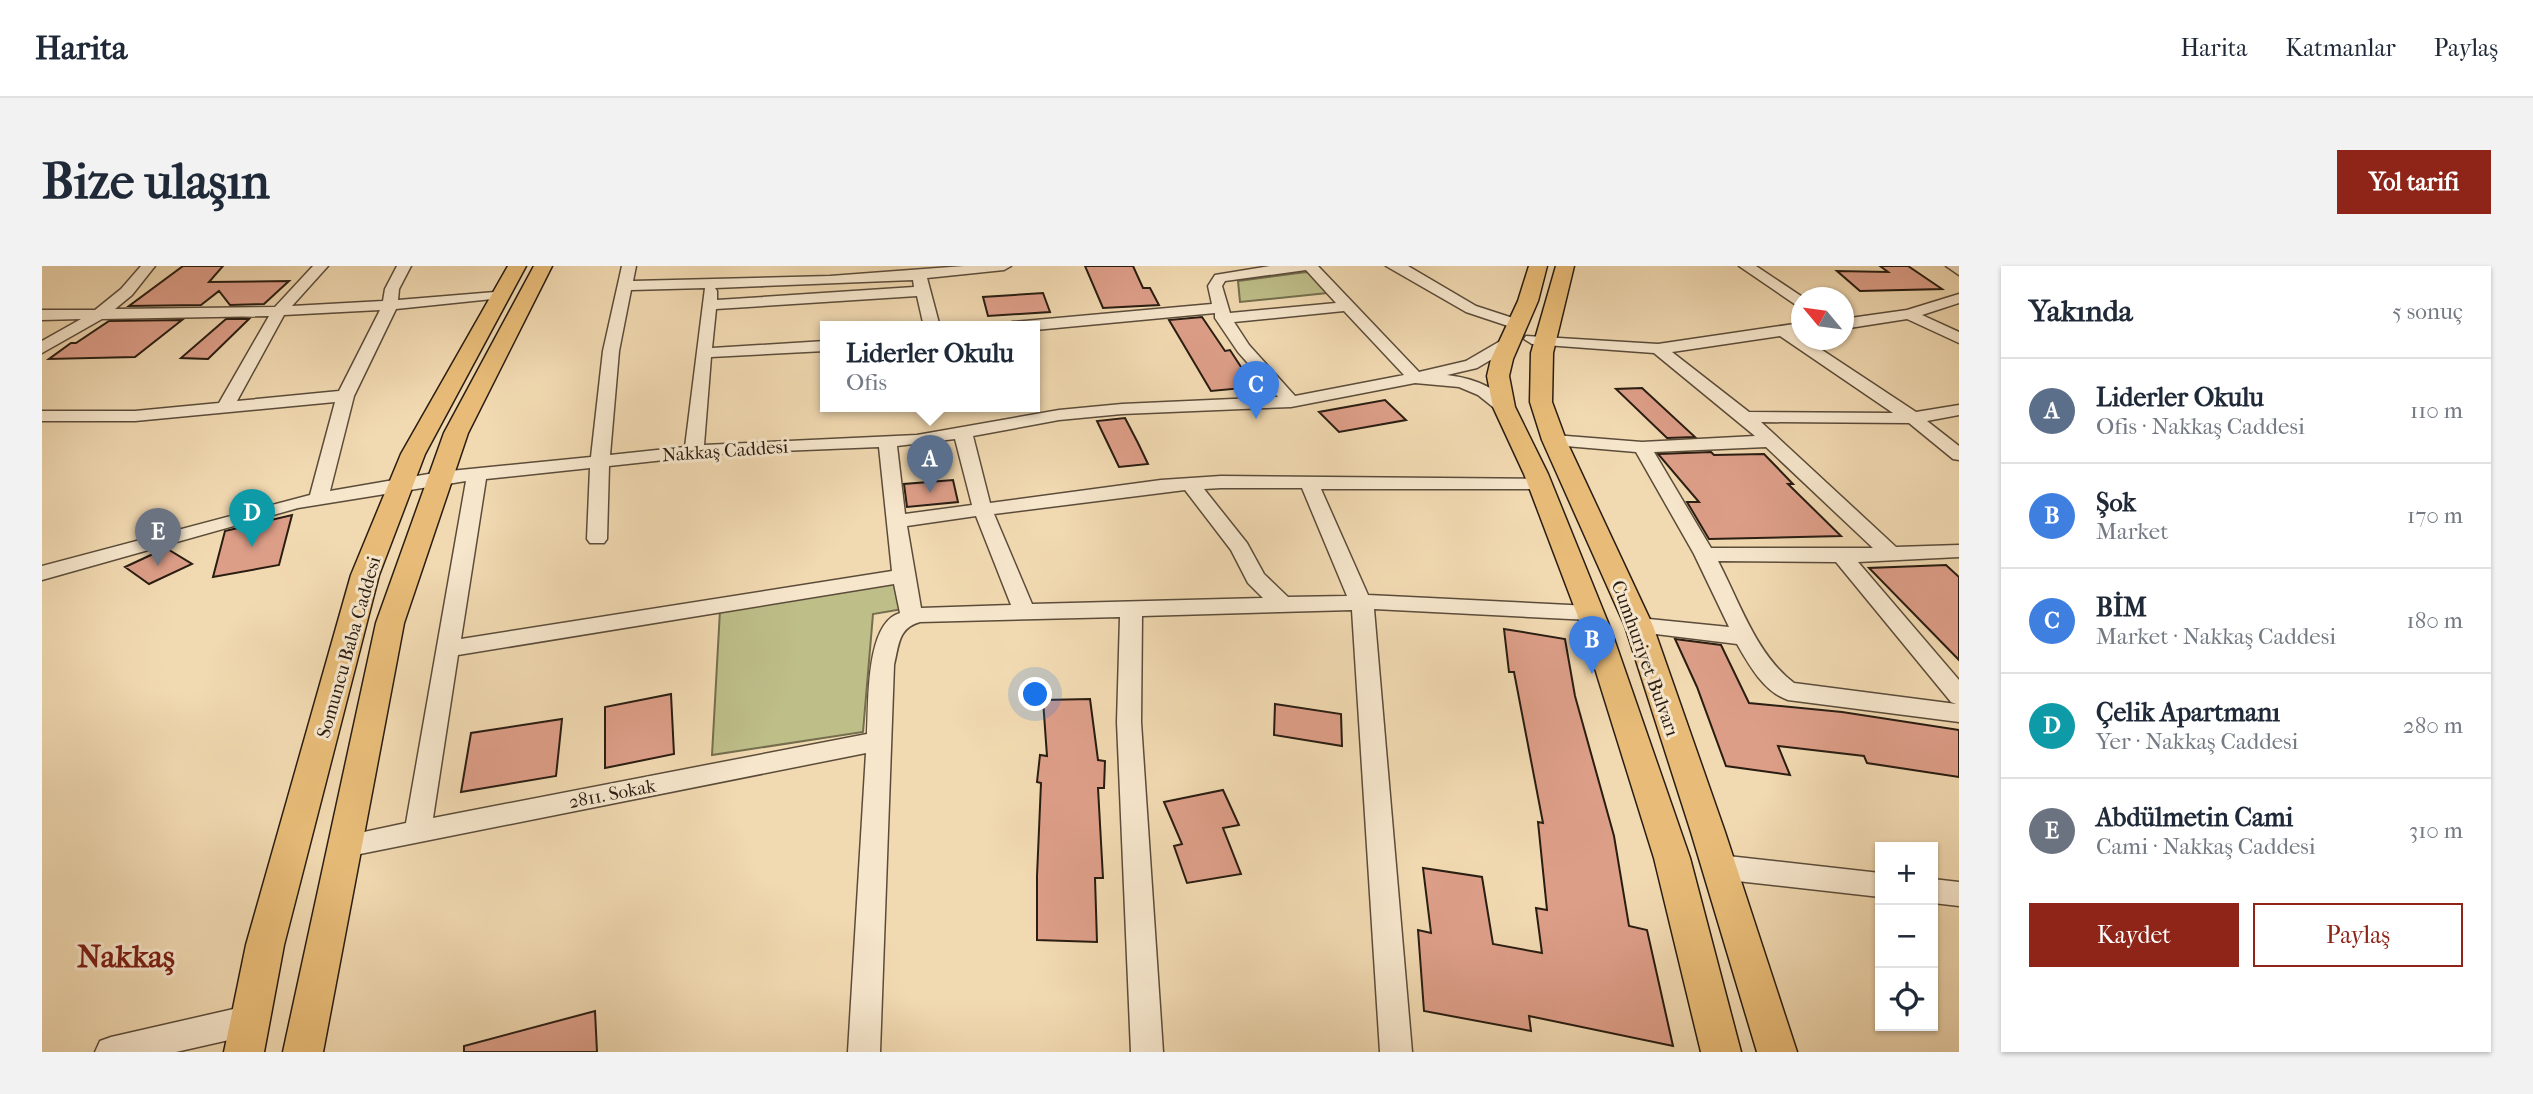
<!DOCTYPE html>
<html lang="tr">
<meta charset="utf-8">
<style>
body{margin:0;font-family:"IM FELL French Canon",serif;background:#f2f2f3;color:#1f2937}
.controls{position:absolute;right:21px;bottom:21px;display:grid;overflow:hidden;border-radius:0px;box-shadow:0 2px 5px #0004}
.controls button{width:63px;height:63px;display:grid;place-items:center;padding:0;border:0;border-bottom:2px solid #e0e1e3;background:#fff;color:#1f2937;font:35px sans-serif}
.compass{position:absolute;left:1749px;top:21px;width:63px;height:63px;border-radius:50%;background:#fff;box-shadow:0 2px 5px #0004;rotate:299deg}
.you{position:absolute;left:994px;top:429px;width:24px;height:24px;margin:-18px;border:5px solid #fff;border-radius:50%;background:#1a73e8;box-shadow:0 0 0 10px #1a73e833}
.badge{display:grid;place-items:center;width:46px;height:46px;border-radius:50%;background:#8f2418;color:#fff;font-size:23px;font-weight:700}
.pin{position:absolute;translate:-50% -58px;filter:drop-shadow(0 2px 4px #0008)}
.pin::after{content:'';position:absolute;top:37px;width:24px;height:21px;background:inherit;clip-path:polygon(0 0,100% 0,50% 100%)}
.popup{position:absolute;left:778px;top:55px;width:220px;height:91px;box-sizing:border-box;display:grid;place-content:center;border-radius:0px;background:#fff;filter:drop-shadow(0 2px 5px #0005);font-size:23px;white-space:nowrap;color:#747a83}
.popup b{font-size:26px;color:#1f2937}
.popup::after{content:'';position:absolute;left:50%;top:100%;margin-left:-14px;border:14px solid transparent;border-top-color:#fff}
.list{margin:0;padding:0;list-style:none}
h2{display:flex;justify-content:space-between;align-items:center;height:91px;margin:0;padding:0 28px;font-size:30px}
h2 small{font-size:23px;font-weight:400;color:#747a83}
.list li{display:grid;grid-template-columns:46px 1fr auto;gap:21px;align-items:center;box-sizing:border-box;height:105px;padding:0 28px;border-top:2px solid #e0e1e3}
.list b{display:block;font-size:26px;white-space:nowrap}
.list p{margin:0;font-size:23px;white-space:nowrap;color:#747a83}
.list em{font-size:23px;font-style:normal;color:#747a83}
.actions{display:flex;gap:14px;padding:21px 28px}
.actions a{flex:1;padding:16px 0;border:2px solid #8f2418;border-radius:0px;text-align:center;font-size:24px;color:#8f2418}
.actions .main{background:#8f2418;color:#fff}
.icon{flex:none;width:38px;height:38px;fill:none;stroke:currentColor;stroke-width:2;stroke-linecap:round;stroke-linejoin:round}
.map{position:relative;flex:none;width:1917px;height:786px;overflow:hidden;border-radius:0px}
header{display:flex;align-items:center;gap:42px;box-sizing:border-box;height:98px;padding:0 35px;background:#fff;border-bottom:2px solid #e0e1e3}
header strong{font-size:33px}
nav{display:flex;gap:38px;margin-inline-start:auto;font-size:24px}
.intro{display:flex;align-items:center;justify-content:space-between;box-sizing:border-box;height:168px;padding:0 42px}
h1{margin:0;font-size:49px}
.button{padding:18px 32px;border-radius:0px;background:#8f2418;color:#fff;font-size:24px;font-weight:700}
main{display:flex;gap:42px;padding:0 42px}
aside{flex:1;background:#fff;border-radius:0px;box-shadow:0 2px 5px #0004}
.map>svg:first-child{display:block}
.green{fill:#bebe89;stroke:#746e4e;stroke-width:2}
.building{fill:#dd9e88;stroke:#291d12;stroke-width:2}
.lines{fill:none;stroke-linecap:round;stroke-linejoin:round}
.minor-casing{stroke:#5b4c3a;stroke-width:3}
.major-casing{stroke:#291d12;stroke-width:3}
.minor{fill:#f6e6cc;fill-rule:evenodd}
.major{fill:#e8bc78;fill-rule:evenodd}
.labels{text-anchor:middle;stroke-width:6;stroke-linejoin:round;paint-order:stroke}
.street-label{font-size:19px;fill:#291d12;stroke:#f6e6cc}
.near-district-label{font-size:32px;font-weight:bold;fill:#7a1f14;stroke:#f6e6cc}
</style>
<header>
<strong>Harita</strong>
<nav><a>Harita</a><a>Katmanlar</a><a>Paylaş</a></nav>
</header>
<div class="intro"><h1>Bize ulaşın</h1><a class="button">Yol tarifi</a></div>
<main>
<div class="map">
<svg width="1917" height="786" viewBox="0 0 1917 786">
<rect width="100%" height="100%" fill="#f1d9b1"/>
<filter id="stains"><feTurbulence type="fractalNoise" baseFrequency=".00286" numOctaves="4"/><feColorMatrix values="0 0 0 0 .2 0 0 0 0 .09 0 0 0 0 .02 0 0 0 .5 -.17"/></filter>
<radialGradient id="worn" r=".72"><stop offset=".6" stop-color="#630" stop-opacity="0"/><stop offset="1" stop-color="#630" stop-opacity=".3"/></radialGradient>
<!-- green -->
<path class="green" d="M1264 6 1270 8 1286 27 1198 36 1196 15Z
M851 313 861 343 831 348 821 466 670 489 678 344Z"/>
<!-- building -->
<path class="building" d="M141 0H181L167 16 247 15 222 38 188 39 177 25 159 39 87 40Z
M1043 0H1091L1101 22H1108L1117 39 1061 42Z
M1838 0H1866L1900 23 1818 25 1795 5 1846 6Z
M1001 27 1008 46 946 50 941 31Z
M1160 51 1183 85 1188 84 1212 121 1169 125 1127 54Z
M184 53H207L166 93 139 92Z
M140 54 93 91 7 93 29 77H34L67 55Z
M1600 122 1653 171 1625 172 1574 123Z
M1343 134 1364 154 1297 166 1277 146Z
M1083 152 1096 177 1106 198 1077 201 1055 155Z
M1669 186 1672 189 1722 188 1751 218H1746L1799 270 1667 273 1645 236H1657L1616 188Z
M911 214 916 236 865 241 862 218Z
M250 249 237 299 171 311 183 265Z
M124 282 150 298 107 318 83 301Z
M1904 299 1917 311V394L1827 302Z
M1462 363 1523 373 1533 430 1572 570 1587 660 1605 664 1631 780 1487 750 1489 765 1382 745 1376 664 1389 667 1381 602 1440 611 1451 678 1500 687 1494 642 1505 644 1496 556 1501 557 1472 406H1467Z
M1633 373 1679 379 1707 437 1800 446 1917 464V511L1825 497 1822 490 1736 480 1748 509 1684 500 1655 421Z
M629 428 632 488 563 502V441Z
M1048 433 1056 494 1063 495 1062 522H1056L1061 612H1053L1055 676 995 674V610L999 517 995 516 998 489 1005 490 1001 434Z
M1233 438 1299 448 1300 480 1232 469Z
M520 453 514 510 419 526 429 467Z
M1181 524 1197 559 1181 562 1199 608 1145 617 1132 580 1140 578 1122 536Z
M553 745 555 786H422V780Z"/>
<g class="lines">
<!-- minor casing -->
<g class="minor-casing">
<path id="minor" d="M99 0H113L90 29 73 43 233 41 271 0H286L250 40 341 35 343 23 355 0H369L357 23 356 34 465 25 467 28 460 32 354 43 312 130 288 225 398 206 549 191 561 85 580 0H594L591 15 788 10 922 0H969L962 4 885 12 898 61H882L875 30 674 43 670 82 783 75V85L669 91 662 179 875 169 1017 144 1080 138 1236 131 1196 86 1173 52V47L993 64V61H962L970 56 1170 38 1166 20 1173 9 1228 0H1276L1377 106 1424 95 1460 74H1472L1474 77 1472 80 1435 102 1405 109C1430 112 1455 121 1471 141L1468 145H1456L1436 129 1417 121 1373 117 1249 141 1080 148 1017 154 931 170 948 237 1119 214 1179 210 1498 213 1507 219 1505 223H1279L1326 329 1548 340 1556 342 1559 347 1556 352 1548 354 1332 343 1370 786H1338L1310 344 1100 350 1099 456 1121 786H1089L1075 456 1078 351 878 356C856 362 857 379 852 399L838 786H806L824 487 303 591 294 588 290 580 294 572 364 557 424 215 256 242 0 314V300L268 229 293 136 93 155H0V145H93L177 137 227 50 60 53 0 87V75L39 53 0 54V44H53L79 23ZM1264 4 1294 37 1188 47 1180 20 1183 15ZM871 14 872 21 675 34V25L673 22ZM663 22 643 181 568 189 577 85 589 24ZM338 44 297 125 195 135 242 49ZM1302 45 1362 109 1253 130 1207 79 1192 56ZM913 173 930 239 863 248 855 180ZM837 181 850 305 419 373 444 213 548 202 545 273 548 277H562L565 273 567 200 687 187ZM1179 222H1260L1305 330 1246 331 1222 308 1205 277 1162 223ZM1143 224 1189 284 1206 317 1221 332 990 338 952 248ZM934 250 969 339 879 342 865 260ZM852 318 858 347C823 357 827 438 825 468L391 552 416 389Z
M1344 0H1366L1434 40 1480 55 1483 58 1475 63 1424 46Z
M1697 0H1714L1762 32H1759V40L1754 39Z
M1904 0H1917V9Z
M1917 28V37L1880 49 1917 66V77L1865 53 1801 63V53L1865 44Z
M1759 57V67H1755L1759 74H1765L1874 146 1917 139V149L1885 155 1917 180V194L1911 193 1867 157 1719 156 1854 281 1917 279V291L1816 296 1917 414V456L1746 434C1722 426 1707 399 1695 378L1589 365 1586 360 1589 355 1597 352 1687 361 1652 288 1594 186 1512 179 1503 174 1512 169 1600 176 1713 170 1612 87 1490 78 1482 73 1484 70 1616 78ZM1738 70 1851 147 1707 146 1630 86ZM1724 181 1831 282H1669L1612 186ZM1676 295 1794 296 1909 436 1914 438 1752 417C1714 388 1698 337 1676 295Z
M1677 589 1838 607V631L1677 613 1667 609 1663 601 1667 593Z
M1891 613 1917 616V640L1891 637Z
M209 739 220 744 224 754 220 764 209 769 134 786H53L58 775 69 771Z"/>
</g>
<!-- major casing -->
<g class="major-casing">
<path id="major" d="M466 0H484L383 188 337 309 242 679 222 786H182L204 679 309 309 359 188Z
M492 0H510L426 167 362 357 281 786H241L334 357 402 167Z
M1487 0H1505L1496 35 1471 93 1467 110 1473 141 1506 208 1569 364 1648 592 1699 786H1659L1612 592 1541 364 1482 208 1451 141 1445 110 1449 93 1476 35Z
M1514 0H1532L1511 87 1510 136 1524 174 1611 360 1683 566 1755 786H1715L1649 566 1583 360 1500 174 1488 136 1489 87Z"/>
</g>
<!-- minor -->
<use href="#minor" class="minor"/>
<!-- major -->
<use href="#major" class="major"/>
</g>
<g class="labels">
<!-- street labels -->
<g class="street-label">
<text transform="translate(683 184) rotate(-4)" y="7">Nakkaş Caddesi</text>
<text transform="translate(306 381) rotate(-74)" y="7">Somuncu Baba Caddesi</text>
<text transform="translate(1604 392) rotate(70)" y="7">Cumhuriyet Bulvarı</text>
<text transform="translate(570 527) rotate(-11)" y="7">2811. Sokak</text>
</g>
<!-- near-district labels -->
<g class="near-district-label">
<text x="84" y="701">Nakkaş</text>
</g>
</g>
<rect width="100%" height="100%" filter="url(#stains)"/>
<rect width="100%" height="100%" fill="url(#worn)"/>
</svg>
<div class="controls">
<button>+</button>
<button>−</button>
<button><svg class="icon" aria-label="locate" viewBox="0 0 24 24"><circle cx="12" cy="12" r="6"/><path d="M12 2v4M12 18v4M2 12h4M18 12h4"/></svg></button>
</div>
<svg class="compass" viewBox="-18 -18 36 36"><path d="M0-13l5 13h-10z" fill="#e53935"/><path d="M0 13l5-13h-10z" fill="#747a83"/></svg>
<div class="you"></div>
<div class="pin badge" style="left:888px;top:227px;background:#5c6f8a">A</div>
<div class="popup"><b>Liderler Okulu</b>Ofis</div>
<div class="pin badge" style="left:1550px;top:408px;background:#3f7fe0">B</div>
<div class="pin badge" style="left:1214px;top:153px;background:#3f7fe0">C</div>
<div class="pin badge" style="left:210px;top:281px;background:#0f9aa8">D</div>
<div class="pin badge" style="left:116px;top:300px;background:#6b7280">E</div>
</div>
<aside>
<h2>Yakında<small>5 sonuç</small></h2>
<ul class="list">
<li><span class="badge" style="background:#5c6f8a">A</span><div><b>Liderler Okulu</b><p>Ofis · Nakkaş Caddesi</p></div><em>110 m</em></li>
<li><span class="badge" style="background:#3f7fe0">B</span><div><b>Şok</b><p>Market</p></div><em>170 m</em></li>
<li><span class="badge" style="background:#3f7fe0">C</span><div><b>BİM</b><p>Market · Nakkaş Caddesi</p></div><em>180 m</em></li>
<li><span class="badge" style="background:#0f9aa8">D</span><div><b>Çelik Apartmanı</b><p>Yer · Nakkaş Caddesi</p></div><em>280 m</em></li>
<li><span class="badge" style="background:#6b7280">E</span><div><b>Abdülmetin Cami</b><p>Cami · Nakkaş Caddesi</p></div><em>310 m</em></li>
</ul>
<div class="actions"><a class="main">Kaydet</a><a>Paylaş</a></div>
</aside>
</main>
